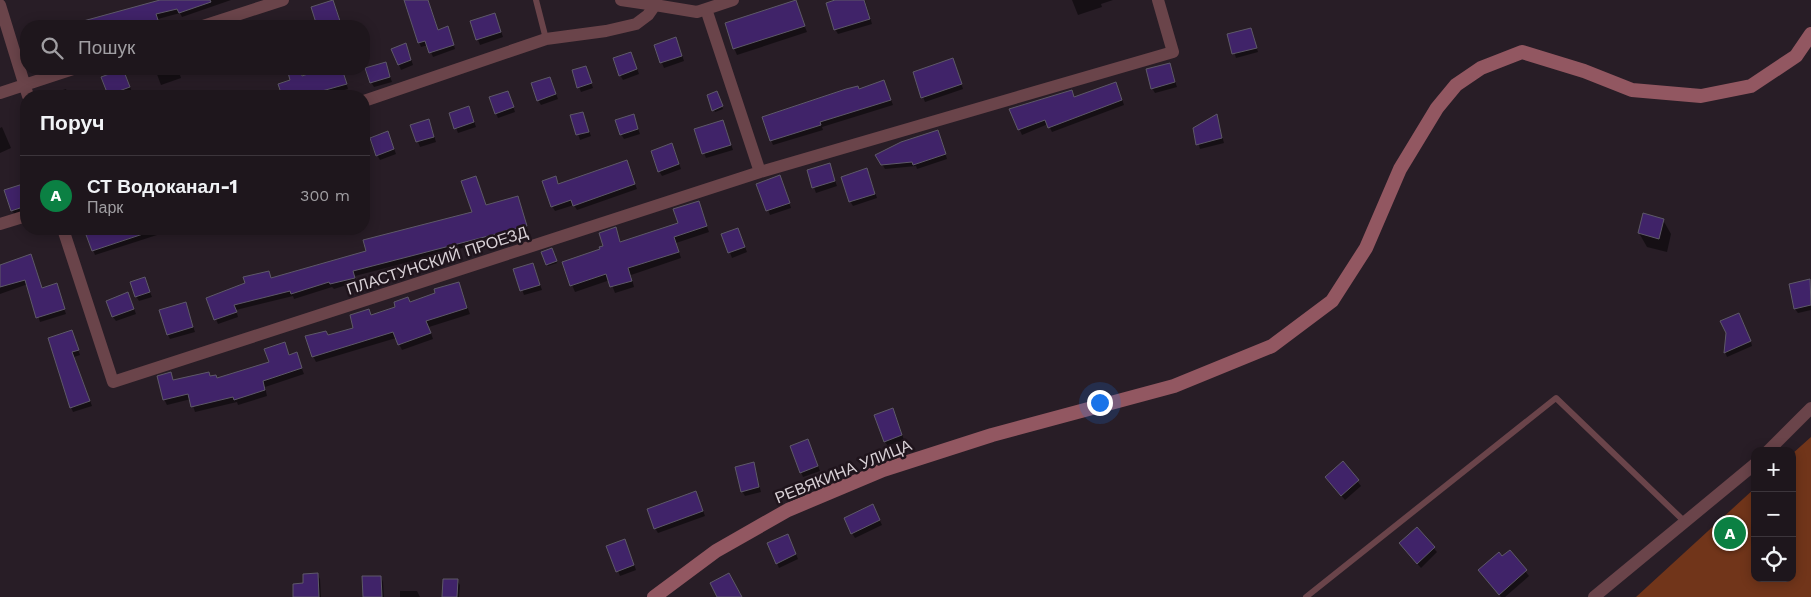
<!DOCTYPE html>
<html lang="uk">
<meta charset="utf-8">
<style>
body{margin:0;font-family:"Work Sans",sans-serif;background:#261f25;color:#f1f3f6}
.controls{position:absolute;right:15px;bottom:15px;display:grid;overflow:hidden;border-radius:10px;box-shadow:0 2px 12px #0003}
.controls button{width:45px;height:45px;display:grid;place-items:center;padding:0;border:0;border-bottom:1px solid #3c353b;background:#1e161c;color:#f1f3f6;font:25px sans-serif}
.you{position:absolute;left:1099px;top:402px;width:18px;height:18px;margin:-12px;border:4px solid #fff;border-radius:50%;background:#1a73e8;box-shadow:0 0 0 8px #1a73e833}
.badge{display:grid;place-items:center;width:32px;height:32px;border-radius:50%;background:#0b8043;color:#fff;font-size:16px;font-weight:700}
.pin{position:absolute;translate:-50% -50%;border:2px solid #fff;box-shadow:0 1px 5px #0006}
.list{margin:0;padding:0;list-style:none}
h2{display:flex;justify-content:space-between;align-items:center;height:65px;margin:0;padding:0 20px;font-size:21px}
h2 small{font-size:16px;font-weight:400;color:#a19fa3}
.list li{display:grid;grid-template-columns:32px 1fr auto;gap:15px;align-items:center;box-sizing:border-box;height:80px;padding:0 20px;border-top:1px solid #3c353b}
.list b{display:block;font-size:19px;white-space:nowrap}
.list p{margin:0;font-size:16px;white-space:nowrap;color:#a19fa3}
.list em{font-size:16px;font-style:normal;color:#a19fa3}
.icon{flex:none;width:28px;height:28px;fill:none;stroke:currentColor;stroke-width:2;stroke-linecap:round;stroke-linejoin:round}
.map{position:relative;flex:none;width:1811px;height:597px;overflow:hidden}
.search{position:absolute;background:#1e161c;box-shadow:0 2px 12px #0003;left:20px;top:20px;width:350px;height:55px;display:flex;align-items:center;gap:12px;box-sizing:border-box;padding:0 18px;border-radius:20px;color:#a19fa3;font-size:19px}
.panel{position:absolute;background:#1e161c;box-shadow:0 2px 12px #0003;left:20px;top:90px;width:350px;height:145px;border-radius:20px}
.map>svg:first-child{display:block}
.green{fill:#71351a}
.shadow{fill:#0007}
.building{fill:#402369;stroke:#5e5968}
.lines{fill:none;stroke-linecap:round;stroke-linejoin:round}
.service{stroke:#6a444a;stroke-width:6}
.minor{stroke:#6a444a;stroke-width:12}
.secondary{stroke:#925761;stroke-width:14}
.labels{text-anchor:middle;stroke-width:5;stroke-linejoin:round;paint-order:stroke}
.street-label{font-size:16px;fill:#d8d0d6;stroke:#1f141c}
</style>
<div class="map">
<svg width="1811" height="597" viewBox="0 0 1811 597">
<rect width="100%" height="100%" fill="#281d26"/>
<!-- green -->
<path class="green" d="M1811 437V597H1636L1755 488V578H1792V454Z"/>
<!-- shadow -->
<path class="shadow" d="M164 0H231L182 17 180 13 158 19 159 25 156 26H68Z
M413 0H428L438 31 450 32 455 49 433 57 428 45 421 47 419 42Z
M840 0H865L872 24 838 34 835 29Z
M1072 0H1113L1101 4 1102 7 1078 15Z
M332 1 342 26H318L312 8Z
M795 2 807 32 737 55 734 48Z
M495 14 503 37 480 45 471 22Z
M275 20 278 26H259Z
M1251 29 1258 52 1236 58 1229 35Z
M678 43 684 61 664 68 655 46Z
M393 50H408L413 65 401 70Z
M633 58 639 74 623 80 620 75Z
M385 63 392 82 374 87 371 82Z
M955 64 963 89 925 102 923 97Z
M1169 64 1177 87 1155 93 1152 88Z
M586 67 593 88 581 92 579 87Z
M155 69H178L181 78 161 85Z
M288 69H300L303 77 327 69H342L348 89 323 96H283L280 84 292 81Z
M123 70 132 92 119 96H110Z
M550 78 558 99 541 105 538 100Z
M884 82 893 105 822 127 823 130 773 145 771 140 859 90Z
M1118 88 1124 105 1052 132 1048 124 1022 135 1011 110Z
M66 89 69 96H48L47 95Z
M718 95 723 109 715 112 714 110Z
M510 97 515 112 498 118 496 113Z
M471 112 476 127 458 133 451 114Z
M582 113 591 136 580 140 572 116Z
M633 116 640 134 624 139 621 134Z
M1216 116 1224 143 1200 149 1194 128Z
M412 126H431L436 142 420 147Z
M725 126 733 150 706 158 695 130Z
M2 127 11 148 0 153V128Z
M940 136 947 159 917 169 916 166 885 169 877 155Z
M390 138 396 154 380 160 377 155Z
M674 149 681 169 662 176 659 171Z
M626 161 637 189 577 210 574 205 555 211 552 206 555 178 559 185Z
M829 165 837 186 816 193 808 171Z
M869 175 877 198 853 206 850 201Z
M782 181 791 208 770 215 758 184Z
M24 185 26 211 15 215 12 210Z
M518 197 528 231 355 276 356 282 334 289 332 287 294 299 293 296 236 310 238 317 218 324 207 298 246 284 268 272 272 279 368 251Z
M698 202 709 232 676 243 681 258 631 275 634 287 615 293 610 280 575 292 572 285 604 247 615 229 621 243 679 224Z
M1663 220 1671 234 1667 252 1647 247 1639 233Z
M101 229H165L156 232 157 235 95 255 87 233Z
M738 229 747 252 732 258 723 234Z
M553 251 557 263 548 266 547 264Z
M33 260 42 289 56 284 66 314 40 322 28 284 0 294V268Z
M533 265 542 290 524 295 515 270Z
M144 278 152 297 139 301 136 296Z
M1809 281 1811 310 1798 313 1795 309Z
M458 283 470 314 429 327 433 339 402 350 396 338 316 362 313 356 328 337 355 328 369 310 372 316 437 294Z
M130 298 136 314 116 321 113 317Z
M185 303 195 332 170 339 168 335Z
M72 332 80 355 74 357 92 406 73 412 71 407Z
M1751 342 1752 346 1727 357 1725 352Z
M287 349 289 356 296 354 304 374 265 387 267 396 238 405 237 402 195 412 191 399 167 405 164 399 170 374 174 381 209 373 211 377 217 380 270 363Z
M895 415 904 440 888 446 885 442Z
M808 441 820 471 803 477 801 472Z
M1343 463 1361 486 1345 500 1326 477Z
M753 464 761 492 745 496 742 491Z
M698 497 705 516 658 533 655 528Z
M875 510 882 525 855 538 852 533Z
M1416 528 1437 552 1421 568 1400 544Z
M790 540 798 559 779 568 777 563Z
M627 545 636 570 620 576 608 546Z
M1510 552 1529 576 1505 597H1501L1479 570Z
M317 574 320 579 321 597H295Z
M381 577 383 582 384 597H364Z
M457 581 460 585 459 597H444Z
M400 591H417L420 597H400Z"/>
<!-- building -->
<path class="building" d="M160 0H210L211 2 179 13 177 9 156 14 158 20 137 26H76V23Z
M333 0 340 21 326 26H317L311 7Z
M404 0H428L438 30 448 26 454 45 429 53 425 41 418 43Z
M796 0 805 26 733 49 725 23Z
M835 0H864L870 19 834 30 826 3Z
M495 13 501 32 476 40 470 21Z
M1251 28 1257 48 1232 54 1227 34Z
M676 37 682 56 660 63 654 45Z
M406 43 411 60 398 65 391 49Z
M631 52 637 69 619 76 613 58Z
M953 58 962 84 921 98 913 72Z
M386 62 390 77 370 83 365 68Z
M1170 63 1175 82 1151 89 1146 69Z
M586 66 592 83 577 88 572 70Z
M123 69 130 87 108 95 101 77Z
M287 69H300L302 76 323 69H342L347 84 304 96H282L278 84 290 80Z
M550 77 556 94 537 101 531 83Z
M884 80 891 100 820 122 821 125 770 141 762 117 846 89 858 86 859 89Z
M1116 82 1122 100 1048 128 1045 120 1018 130 1009 109 1072 90 1074 97Z
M508 91 514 107 495 114 489 97Z
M717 91 723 106 712 111 707 95Z
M469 106 474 122 454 129 449 113Z
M583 112 589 132 576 135 570 115Z
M634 114 638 129 620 135 615 120Z
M1217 114 1222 138 1196 145 1193 128Z
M429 119 434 137 416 142 410 125Z
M723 120 731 145 702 154 694 129Z
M938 130 946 154 913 165 912 162 881 165 875 155 901 142Z
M388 131 394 149 376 156 370 138Z
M672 143 679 164 658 172 651 151Z
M627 160 635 184 573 206 571 200 551 207 542 181 556 176 558 184Z
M830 163 835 181 812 188 807 170Z
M867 168 875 194 849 202 841 177Z
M780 175 790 203 766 211 756 184Z
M476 176 486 205 518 196 527 226 353 271 355 278 330 284 329 282 291 294 290 291 234 305 237 312 214 320 206 298 245 283 243 277 269 271 271 278 366 251 363 240 472 212 461 181Z
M26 183V206L11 211 4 190Z
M699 201 707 226 674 237 679 252 628 268 632 281 610 287 606 274 570 286 562 262 600 249 599 247 603 246 599 233 616 227 620 242 678 223 673 209Z
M1643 213 1664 219 1659 239 1638 233Z
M738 228 745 247 728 253 721 234Z
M96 229H151L152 231 92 251 85 232Z
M552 248 557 261 546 265 541 252Z
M31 254 42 288 57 283 65 309 36 318 25 280 0 287V265Z
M533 263 540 285 520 291 513 269Z
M145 277 150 292 135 297 130 282Z
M1810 279 1811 305 1794 309 1789 284Z
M459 282 467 308 426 321 431 333 398 345 393 332 312 357 305 336 326 331 328 335 353 328 350 315 369 309 371 315 395 307 394 302 408 297 410 302 435 293 434 289Z
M128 292 134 309 112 317 106 301Z
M186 302 193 327 167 335 159 310Z
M1739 313 1751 341 1724 353 1726 333 1720 321Z
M72 330 79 350 72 352 90 401 70 408 48 338Z
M285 342 289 355 297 352 302 368 263 381 265 390 234 400 233 397 191 407 188 394 163 400 157 376 171 372 173 380 209 372 210 376 216 375 217 378 269 362 264 349Z
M893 408 902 435 884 442 874 415Z
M808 439 818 466 800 473 790 446Z
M1343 461 1359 480 1341 496 1325 477Z
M754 462 759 487 741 492 735 467Z
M696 491 703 511 654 529 647 509Z
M873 504 880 520 851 534 844 518Z
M1417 527 1435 547 1417 564 1399 543Z
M788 534 796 554 776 564 767 543Z
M625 539 634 565 616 572 606 546Z
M1510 550 1527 570 1499 595 1478 570 1499 552 1502 556Z
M318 573 319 597H293V584L303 583V574Z
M729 573 742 597H717L710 583Z
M362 576H381L382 597H363Z
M443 579H458L457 597H442Z"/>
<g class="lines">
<!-- service -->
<path class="service" d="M536 0 546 39
M1306 597 1556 398 1685 522"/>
<!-- minor -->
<path class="minor" d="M621 0 655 5
M0 5 28 96
M203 26 283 0
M0 93 73 69
M364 101 546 39 606 31 636 24 648 15 655 5 697 12 733 0
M760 172 1173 52 1158 0
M0 224 26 216
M63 229 113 382 760 172 706 9
M1768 451 1811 408
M1594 597 1755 464"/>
<!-- secondary -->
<path class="secondary" d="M654 597 716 551 788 510 883 470 992 435 1174 386 1272 346 1332 301 1366 248 1400 169 1437 108 1456 85 1481 68 1522 52 1584 71 1632 90 1701 96 1751 86 1796 56 1811 34"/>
</g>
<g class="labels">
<!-- street labels -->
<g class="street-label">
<text transform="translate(437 260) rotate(-18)" y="6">ПЛАСТУНСКИЙ ПРОЕЗД</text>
<text transform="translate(843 471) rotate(-22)" y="6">РЕВЯКИНА УЛИЦА</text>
</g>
</g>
</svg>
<div class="controls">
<button>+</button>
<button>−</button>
<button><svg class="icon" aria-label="locate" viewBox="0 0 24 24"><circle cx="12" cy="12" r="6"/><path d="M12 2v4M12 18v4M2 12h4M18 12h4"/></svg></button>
</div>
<div class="you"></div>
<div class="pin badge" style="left:1730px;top:533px">A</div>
<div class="search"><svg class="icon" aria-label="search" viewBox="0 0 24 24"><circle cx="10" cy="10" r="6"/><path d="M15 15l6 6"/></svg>Пошук</div>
<section class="panel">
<h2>Поруч<small></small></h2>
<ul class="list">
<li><span class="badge">A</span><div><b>СТ Водоканал-1</b><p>Парк</p></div><em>300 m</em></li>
</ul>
</section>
</div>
